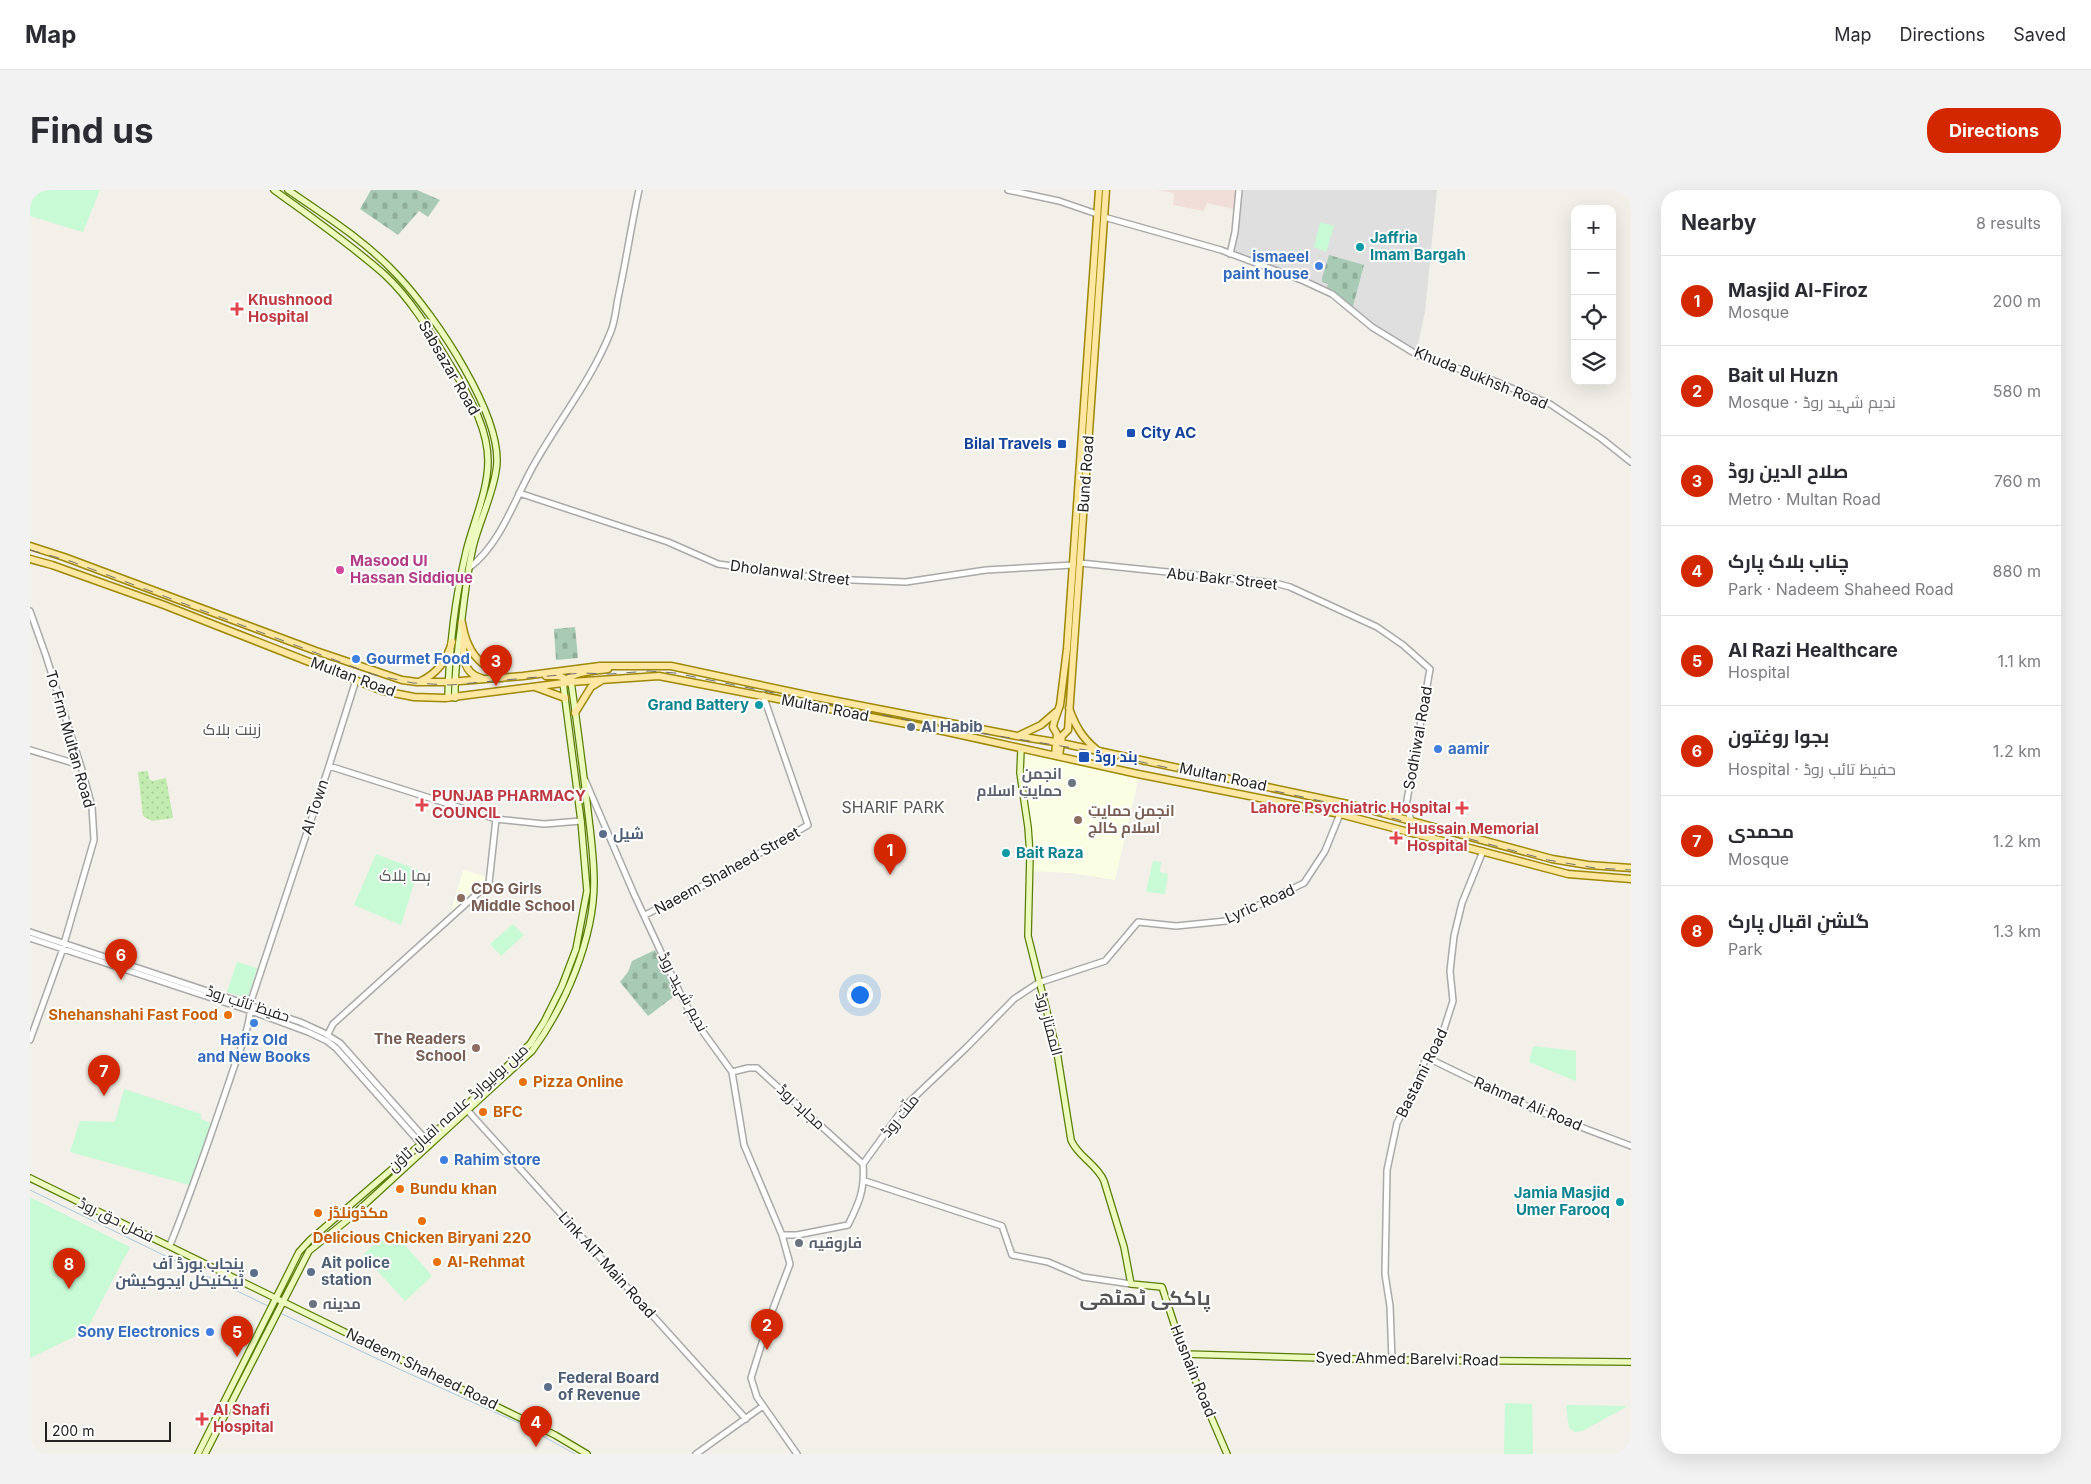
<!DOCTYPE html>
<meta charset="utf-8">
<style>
body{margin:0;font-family:Inter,Cairo,sans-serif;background:#f2f2f3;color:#2b2b33}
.controls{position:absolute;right:15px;top:15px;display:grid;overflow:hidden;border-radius:10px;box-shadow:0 5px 20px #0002}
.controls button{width:45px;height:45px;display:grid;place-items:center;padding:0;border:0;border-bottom:1px solid #e1e1e2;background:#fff;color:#2b2b33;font:25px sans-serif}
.scale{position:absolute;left:15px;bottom:12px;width:126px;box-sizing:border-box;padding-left:5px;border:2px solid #222;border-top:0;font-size:14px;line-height:18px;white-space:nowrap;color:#222;-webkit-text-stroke:4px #fff;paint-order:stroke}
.you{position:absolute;left:829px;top:804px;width:18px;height:18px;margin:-12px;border:4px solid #fff;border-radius:50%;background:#1a73e8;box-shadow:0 0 0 8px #1a73e833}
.badge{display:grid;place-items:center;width:32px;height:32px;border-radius:50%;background:#d32700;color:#fff;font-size:16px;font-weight:700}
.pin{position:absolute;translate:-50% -41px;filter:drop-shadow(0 1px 2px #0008)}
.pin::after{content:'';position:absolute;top:26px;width:18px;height:15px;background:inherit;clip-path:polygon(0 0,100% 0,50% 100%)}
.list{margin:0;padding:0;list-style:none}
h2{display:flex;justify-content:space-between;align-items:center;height:65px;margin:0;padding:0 20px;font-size:21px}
h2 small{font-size:16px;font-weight:400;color:#7c7c81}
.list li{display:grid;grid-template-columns:32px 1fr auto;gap:15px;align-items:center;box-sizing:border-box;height:90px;padding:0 20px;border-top:1px solid #e1e1e2}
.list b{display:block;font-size:19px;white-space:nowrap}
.list p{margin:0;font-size:16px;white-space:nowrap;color:#7c7c81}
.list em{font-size:16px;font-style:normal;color:#7c7c81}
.icon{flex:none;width:28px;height:28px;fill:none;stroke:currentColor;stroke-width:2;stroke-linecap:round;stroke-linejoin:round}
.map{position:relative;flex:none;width:1601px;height:1264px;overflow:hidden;border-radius:20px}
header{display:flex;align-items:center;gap:30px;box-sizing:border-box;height:70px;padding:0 25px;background:#fff;border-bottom:1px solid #e1e1e2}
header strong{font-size:24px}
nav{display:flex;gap:28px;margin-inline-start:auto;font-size:18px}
.intro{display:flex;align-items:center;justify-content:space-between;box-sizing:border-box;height:120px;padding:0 30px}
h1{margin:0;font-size:35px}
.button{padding:12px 22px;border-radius:20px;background:#d32700;color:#fff;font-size:18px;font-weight:700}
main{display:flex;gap:30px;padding:0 30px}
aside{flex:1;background:#fff;border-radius:20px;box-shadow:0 5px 20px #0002}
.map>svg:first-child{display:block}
.residential{fill:#e0dfdf}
.commercial{fill:#f2ded8}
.education{fill:#faffe4}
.grass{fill:url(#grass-dots)}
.cemetery{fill:url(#cemetery-stones)}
.park{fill:#c7fad5}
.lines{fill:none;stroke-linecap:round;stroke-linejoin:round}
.stream{stroke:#a9c9df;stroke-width:1}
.tertiary-casing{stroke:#a9a9a9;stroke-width:8}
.secondary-casing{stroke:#597d04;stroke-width:8}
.primary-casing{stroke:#9f8800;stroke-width:9}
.tertiary{stroke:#fff;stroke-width:5}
.secondary{stroke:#ecfabe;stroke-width:5.5}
.primary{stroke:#fde7a3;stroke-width:6}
.rail{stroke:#707070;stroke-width:1;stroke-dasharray:10 10;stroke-linecap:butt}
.culture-dot{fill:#0f9aa8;stroke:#fff;stroke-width:2}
.shop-dot{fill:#3f7fe0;stroke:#fff;stroke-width:2}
.health-dot{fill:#e0444e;stroke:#fff;stroke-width:2}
.transit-dot{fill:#1a4fb4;stroke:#fff;stroke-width:2}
.hotel-dot{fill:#d1479c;stroke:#fff;stroke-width:2}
.service-dot{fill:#5c6f8a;stroke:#fff;stroke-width:2}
.worship-dot{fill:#6b7280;stroke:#fff;stroke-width:2}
.education-dot{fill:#8d6e63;stroke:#fff;stroke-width:2}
.food-dot{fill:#e8710a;stroke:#fff;stroke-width:2}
.labels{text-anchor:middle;stroke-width:4;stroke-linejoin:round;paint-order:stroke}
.culture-label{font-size:15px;font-weight:bold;fill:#0d838f;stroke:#fff;text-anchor:start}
.shop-label{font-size:15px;font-weight:bold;fill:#366cbe;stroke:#fff;text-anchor:start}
.health-label{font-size:15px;font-weight:bold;fill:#be3a42;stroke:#fff;text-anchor:start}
.street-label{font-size:15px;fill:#222;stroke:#fff}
.transit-label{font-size:15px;font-weight:bold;fill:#164399;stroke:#fff;text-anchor:start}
.hotel-label{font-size:15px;font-weight:bold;fill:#b23c85;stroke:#fff;text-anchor:start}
.service-label{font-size:15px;font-weight:bold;fill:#4e5e75;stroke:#fff;text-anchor:start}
.worship-label{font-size:15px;font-weight:bold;fill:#5b616d;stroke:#fff;text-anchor:start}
.education-label{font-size:15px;font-weight:bold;fill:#785e54;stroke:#fff;text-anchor:start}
.food-label{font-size:15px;font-weight:bold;fill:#c56008;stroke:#fff;text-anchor:start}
.neighbourhood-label{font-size:16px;fill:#555;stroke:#fff}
.district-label{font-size:20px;font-weight:bold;fill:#555;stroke:#fff}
</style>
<header>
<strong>Map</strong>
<nav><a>Map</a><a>Directions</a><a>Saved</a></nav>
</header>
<div class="intro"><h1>Find us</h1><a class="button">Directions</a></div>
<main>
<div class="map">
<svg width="1601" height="1264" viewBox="0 0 1601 1264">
<defs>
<pattern id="grass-dots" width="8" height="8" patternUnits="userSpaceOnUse" patternTransform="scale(1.25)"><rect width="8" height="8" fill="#c1ebaf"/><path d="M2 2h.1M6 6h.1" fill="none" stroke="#a6c996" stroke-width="1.8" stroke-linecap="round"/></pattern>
<pattern id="cemetery-stones" width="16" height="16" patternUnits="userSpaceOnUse" patternTransform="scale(1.25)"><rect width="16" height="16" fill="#a9cbb5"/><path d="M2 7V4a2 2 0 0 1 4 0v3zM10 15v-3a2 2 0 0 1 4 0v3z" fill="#91ae9b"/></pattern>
</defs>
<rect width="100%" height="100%" fill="#f2f0e8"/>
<!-- residential -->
<path class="residential" d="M1209 0H1407L1395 122 1386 164 1342 137 1302 104 1200 64Z"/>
<!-- commercial -->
<path class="commercial" d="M1127 0H1209L1208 20 1177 13 1174 21 1143 15 1144 3Z"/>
<!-- education -->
<path class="education" d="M991 559 1110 582 1085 690 1041 683 999 681 998 637 991 593Z
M435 680 456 687 454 692 420 724 433 681Z"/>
<!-- grass -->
<path class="grass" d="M118 581 119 589 123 591 136 588 143 628 122 631 113 626 108 582Z"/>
<!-- cemetery -->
<path class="cemetery" d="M341 0H387L410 10 398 27 389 21 368 45 330 19Z
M1299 65 1334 75 1322 120 1302 104 1304 100 1297 98 1298 94 1292 92V88Z
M545 437 548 468 526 470 524 439Z
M625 760 646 805 618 826 590 792 598 782 602 771Z"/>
<!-- park -->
<path class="park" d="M0 0H70L53 42 0 26Z
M1290 32 1304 36 1296 62 1284 57Z
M346 664 388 680 371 735 324 715Z
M1123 671 1131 672 1130 682 1138 684 1135 704 1116 702Z
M483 734 494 745 471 766 460 754Z
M207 772 227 778 218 808 197 802Z
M1503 856 1546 861V891L1499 872Z
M94 899 171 924V929L185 935 163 996 40 962 50 931 85 932Z
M0 1007 100 1057 56 1141 0 1168Z
M361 1039 402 1086 375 1111 333 1065Z
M1475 1213 1502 1214 1503 1264H1474Z
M1536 1215 1598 1216 1552 1241 1545 1242 1539 1238Z"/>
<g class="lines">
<!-- stream -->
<path class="stream" d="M0 1000 240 1117
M250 1123 369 1179 491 1234 545 1264"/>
<!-- tertiary casing -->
<g class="tertiary-casing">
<path id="tertiary" d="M978 0 1029 11 1067 24
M1074 27 1191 60 1274 91 1302 104 1342 137 1389 166 1457 188 1520 214 1572 249 1601 272
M1200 64 1205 42 1209 0
M489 303 638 352 688 374 796 389 876 392 956 380 1043 375
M1050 373 1245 393 1260 397 1347 437 1373 455 1400 479 1376 616 1381 630
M440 377C469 355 483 314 500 282 526 233 560 194 581 141 585 131 586 119 588 108 596 72 601 36 609 0
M0 421 16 466 52 580 62 617 64 650 31 764 0 850
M0 560 50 575
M299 576 466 629 514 634 551 631
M555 590 604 704 649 801 663 828 702 882 714 955 752 1045 760 1074 741 1124 721 1188 727 1207 767 1264
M1364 626 1376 616
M615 725 682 691 778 635 733 505
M0 742 270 832 294 843 310 853 396 950
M0 748 221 821 278 842 297 851 306 858 391 954
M298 844 303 834 459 693 466 629
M1398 868 1503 919 1601 956
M702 882 718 878H727L833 974
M438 921 716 1229
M835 991 972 1036 982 1065 1018 1072 1053 1087 1101 1094
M752 1045H767L818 1035C829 1013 835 1000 833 974L875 916 936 858 984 809 1008 793 1075 771 1108 732 1146 736 1196 731 1274 693 1295 661 1310 624
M140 1055C162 1001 181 945 200 889 208 864 221 837 221 811L299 576 326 490
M1362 1170 1360 1116 1355 1084 1357 980 1367 933 1385 899 1395 870 1400 866 1414 839 1423 811 1420 781 1424 746 1432 713 1453 661
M666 1264 733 1216"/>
</g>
<!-- secondary casing -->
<g class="secondary-casing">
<path id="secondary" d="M244 0C281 27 320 54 355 85 385 113 406 152 427 186 442 211 458 241 458 271 458 301 443 333 436 362 425 409 419 460 418 508
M258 0C296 26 337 52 368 86 404 124 476 229 466 281 462 307 449 332 443 357 437 383 434 410 431 436 428 460 424 483 425 508
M991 559 990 583 998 637 1000 665 998 746 1027 862 1041 950C1048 967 1067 974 1074 991L1094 1057 1101 1094 1132 1097 1154 1164 1197 1264
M0 988 525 1245 557 1264
M1154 1164 1362 1170 1601 1172
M168 1264 269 1062 280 1050 442 910 500 854 514 832 532 796 546 759 557 701 551 631 533 493
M175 1264 279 1061 321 1027 502 861C535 816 564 749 564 692 564 666 560 639 557 613 552 572 547 532 541 492"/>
</g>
<!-- primary casing -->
<g class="primary-casing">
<path id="primary" d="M0 356 34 367 286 461 372 490 387 492H418L493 486 570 476H641L781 506 987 546 1031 553 1322 615 1522 669 1558 675 1601 678
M0 369 22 375 134 415 353 501 384 507 415 508 541 492 629 486 913 541 1108 584 1310 624 1538 684 1601 689
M432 433C437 463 448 472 472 488
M434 447C432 463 432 483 451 488
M516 486H529L540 491
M391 491C408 483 417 470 422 452
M534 492C544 481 565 481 578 479
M505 497 535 508
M1039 518C1045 535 1052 548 1066 559
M545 523 561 497 571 491
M988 546 1011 535 1026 522
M1025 565 1027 544 1023 537 1024 532 1030 515 1037 459 1069 0
M1029 566 1032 546 1038 540 1076 0"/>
</g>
<!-- tertiary -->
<use href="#tertiary" class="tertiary"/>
<!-- secondary -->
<use href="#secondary" class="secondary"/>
<!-- primary -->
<use href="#primary" class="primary"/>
<!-- rail -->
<path class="rail" d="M0 360 40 371 345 485 383 493 420 495 552 483 580 484 619 481 645 483 912 537 1056 560 1328 619 1518 670 1565 678 1601 680"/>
</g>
<!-- markers -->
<g class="culture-dot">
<circle cx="1330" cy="57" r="5"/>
<circle cx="729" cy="515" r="5"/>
<circle cx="976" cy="663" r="5"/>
<circle cx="1590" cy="1012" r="5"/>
</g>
<g class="shop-dot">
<circle cx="1289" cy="76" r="5"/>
<circle cx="326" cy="469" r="5"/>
<circle cx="1408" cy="559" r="5"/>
<circle cx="224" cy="833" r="5"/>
<circle cx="414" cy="970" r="5"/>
<circle cx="180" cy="1142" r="5"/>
</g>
<g class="health-dot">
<path d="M204.5 111.5h5v5h5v5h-5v5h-5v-5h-5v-5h5z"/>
<path d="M389.5 607.5h5v5h5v5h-5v5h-5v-5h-5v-5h5z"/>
<path d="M1429.5 610.5h5v5h5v5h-5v5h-5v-5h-5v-5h5z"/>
<path d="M1363.5 640.5h5v5h5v5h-5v5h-5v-5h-5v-5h5z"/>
<path d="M169.5 1221.5h5v5h5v5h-5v5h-5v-5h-5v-5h5z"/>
</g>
<g class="transit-dot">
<rect x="1096" y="238" width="10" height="10" rx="2.5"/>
<rect x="1027" y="249" width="10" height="10" rx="2.5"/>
<rect x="1048" y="561" width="12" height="12" rx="2.5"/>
</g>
<circle class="hotel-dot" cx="310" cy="380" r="5"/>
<g class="service-dot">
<circle cx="881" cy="537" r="5"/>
<circle cx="573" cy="644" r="5"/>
<circle cx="281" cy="1082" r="5"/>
<circle cx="224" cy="1083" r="5"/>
<circle cx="518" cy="1197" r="5"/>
</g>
<g class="worship-dot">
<circle cx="1042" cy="593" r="5"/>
<circle cx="769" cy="1053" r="5"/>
<circle cx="283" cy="1114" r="5"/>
</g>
<g class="education-dot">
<circle cx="1048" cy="630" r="5"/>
<circle cx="431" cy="708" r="5"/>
<circle cx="446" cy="858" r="5"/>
</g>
<g class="food-dot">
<circle cx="198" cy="825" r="5"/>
<circle cx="493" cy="892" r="5"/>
<circle cx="453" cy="922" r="5"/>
<circle cx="370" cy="999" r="5"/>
<circle cx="288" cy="1023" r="5"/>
<circle cx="392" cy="1031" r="5"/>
<circle cx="407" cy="1072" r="5"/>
</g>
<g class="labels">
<!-- culture labels -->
<g class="culture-label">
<text x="1340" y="53">Jaffria<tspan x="1340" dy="17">Imam Bargah</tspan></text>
<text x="719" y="520" text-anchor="end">Grand Battery</text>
<text x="986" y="668">Bait Raza</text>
<text x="1580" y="1008" text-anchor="end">Jamia Masjid<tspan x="1580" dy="17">Umer Farooq</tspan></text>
</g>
<!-- shop labels -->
<g class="shop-label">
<text x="1279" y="72" text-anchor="end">ismaeel<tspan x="1279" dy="17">paint house</tspan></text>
<text x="336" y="474">Gourmet Food</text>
<text x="1418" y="564">aamir</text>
<text x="224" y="855" text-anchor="middle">Hafiz Old<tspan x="224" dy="17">and New Books</tspan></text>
<text x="424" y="975">Rahim store</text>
<text x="170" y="1147" text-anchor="end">Sony Electronics</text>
</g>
<!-- health labels -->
<g class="health-label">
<text x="218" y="115">Khushnood<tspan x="218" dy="17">Hospital</tspan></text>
<text x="402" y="611">PUNJAB PHARMACY<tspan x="402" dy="17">COUNCIL</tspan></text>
<text x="1421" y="623" text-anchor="end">Lahore Psychiatric Hospital</text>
<text x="1377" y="644">Hussain Memorial<tspan x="1377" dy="17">Hospital</tspan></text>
<text x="183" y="1225">Al Shafi<tspan x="183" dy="17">Hospital</tspan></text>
</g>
<!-- street labels -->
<g class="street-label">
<text transform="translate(419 178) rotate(60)" y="5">Sabsazar Road</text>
<text transform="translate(1451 188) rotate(22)" y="5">Khuda Bukhsh Road</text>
<text transform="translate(1056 284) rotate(-86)" y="5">Bund Road</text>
<text transform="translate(760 383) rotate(7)" y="5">Dholanwal Street</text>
<text transform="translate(1192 389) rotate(6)" y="5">Abu Bakr Street</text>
<text transform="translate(323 487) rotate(20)" y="5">Multan Road</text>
<text transform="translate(795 518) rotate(11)" y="5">Multan Road</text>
<text transform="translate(1388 548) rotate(-80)" y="5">Sodhiwal Road</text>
<text transform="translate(40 549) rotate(74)" y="5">To Frm Multan Road</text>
<text transform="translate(1193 587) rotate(12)" y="5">Multan Road</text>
<text transform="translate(285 617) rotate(-72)" y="5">AI Town</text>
<text transform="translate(697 681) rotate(-29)" y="5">Naeem Shaheed Street</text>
<text transform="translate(1230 714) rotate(-24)" y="5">Lyric Road</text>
<text transform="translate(653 802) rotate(62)" y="5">ندیم شہید روڈ</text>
<text transform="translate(218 814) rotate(18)" y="5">حفیظ تائب روڈ</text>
<text transform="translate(1019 834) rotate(75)" y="5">الممتاز روڈ</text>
<text transform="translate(1392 883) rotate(-64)" y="5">Bastami Road</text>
<text transform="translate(1498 914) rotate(23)" y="5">Rahmat Ali Road</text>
<text transform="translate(771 917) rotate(43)" y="5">مجاہد روڈ</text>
<text transform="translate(428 918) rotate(-42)" y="5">مین بولیوارڈ علامہ اقبال ٹاؤن</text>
<text transform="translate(870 926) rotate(-51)" y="5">ملّت روڈ</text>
<text transform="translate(86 1030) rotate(26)" y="5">فضل حق روڈ</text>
<text transform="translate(577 1075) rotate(48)" y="5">Link AIT Main Road</text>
<text transform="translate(1377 1169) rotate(1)" y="5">Syed Ahmed Barelvi Road</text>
<text transform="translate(392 1179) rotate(26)" y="5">Nadeem Shaheed Road</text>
<text transform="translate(1163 1181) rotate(68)" y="5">Husnain Road</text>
</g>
<!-- transit labels -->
<g class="transit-label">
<text x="1111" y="248">City AC</text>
<text x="1022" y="259" text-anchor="end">Bilal Travels</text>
<text x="1065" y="572">بند روڈ</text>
</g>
<!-- hotel labels -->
<g class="hotel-label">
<text x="320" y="376">Masood Ul<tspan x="320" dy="17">Hassan Siddique</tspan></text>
</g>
<!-- service labels -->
<g class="service-label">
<text x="891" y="542">Al Habib</text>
<text x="583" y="649">شیل</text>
<text x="291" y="1078">Ait police<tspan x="291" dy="17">station</tspan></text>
<text x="214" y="1079" text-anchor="end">پنجاب بورڈ آف<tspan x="214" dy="17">ٹیکنیکل ایجوکیشن</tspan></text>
<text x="528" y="1193">Federal Board<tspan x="528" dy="17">of Revenue</tspan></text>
</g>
<!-- worship labels -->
<g class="worship-label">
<text x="1032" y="589" text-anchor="end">انجمن<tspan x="1032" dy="17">حمایتِ اسلام</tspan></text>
<text x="779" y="1058">فاروقیہ</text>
<text x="293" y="1119">مدینہ</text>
</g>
<!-- education labels -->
<g class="education-label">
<text x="1058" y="626">انجمن حمایتِ<tspan x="1058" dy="17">اسلام کالج</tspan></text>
<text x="441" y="704">CDG Girls<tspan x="441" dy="17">Middle School</tspan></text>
<text x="436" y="854" text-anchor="end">The Readers<tspan x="436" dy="17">School</tspan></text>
</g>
<!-- food labels -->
<g class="food-label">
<text x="188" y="830" text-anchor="end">Shehanshahi Fast Food</text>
<text x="503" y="897">Pizza Online</text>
<text x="463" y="927">BFC</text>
<text x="380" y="1004">Bundu khan</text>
<text x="298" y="1028">مکڈونلڈز</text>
<text x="392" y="1053" text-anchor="middle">Delicious Chicken Biryani 220</text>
<text x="417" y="1077">Al-Rehmat</text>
</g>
<!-- neighbourhood labels -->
<g class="neighbourhood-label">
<text x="202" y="545">زینت بلاک</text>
<text x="863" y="623">SHARIF PARK</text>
<text x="375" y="691">ہما بلاک</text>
</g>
<!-- district labels -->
<g class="district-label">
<text x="1115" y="1115">پاککی ٹھٹھی</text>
</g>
</g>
</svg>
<div class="controls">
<button>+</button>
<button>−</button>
<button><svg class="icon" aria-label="locate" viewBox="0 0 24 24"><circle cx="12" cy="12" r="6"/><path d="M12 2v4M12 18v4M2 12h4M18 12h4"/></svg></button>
<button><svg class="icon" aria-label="layers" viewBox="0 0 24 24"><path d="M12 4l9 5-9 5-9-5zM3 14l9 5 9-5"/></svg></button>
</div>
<div class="scale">200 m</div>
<div class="you"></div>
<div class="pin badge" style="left:860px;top:685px">1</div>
<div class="pin badge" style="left:737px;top:1160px">2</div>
<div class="pin badge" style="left:466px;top:496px">3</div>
<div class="pin badge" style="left:506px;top:1257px">4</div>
<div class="pin badge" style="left:207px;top:1167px">5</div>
<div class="pin badge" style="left:91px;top:790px">6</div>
<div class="pin badge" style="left:74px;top:906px">7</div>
<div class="pin badge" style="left:39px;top:1099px">8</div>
</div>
<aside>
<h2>Nearby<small>8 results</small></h2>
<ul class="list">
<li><span class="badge">1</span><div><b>Masjid Al-Firoz</b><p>Mosque</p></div><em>200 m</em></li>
<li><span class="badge">2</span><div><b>Bait ul Huzn</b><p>Mosque · ندیم شہید روڈ</p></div><em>580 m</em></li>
<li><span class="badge">3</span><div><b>صلاح الدین روڈ</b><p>Metro · Multan Road</p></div><em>760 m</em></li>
<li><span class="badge">4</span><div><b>چناب بلاک پارک</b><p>Park · Nadeem Shaheed Road</p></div><em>880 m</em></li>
<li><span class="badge">5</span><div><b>Al Razi Healthcare</b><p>Hospital</p></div><em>1.1 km</em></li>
<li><span class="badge">6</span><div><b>بجوا روغتون</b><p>Hospital · حفیظ تائب روڈ</p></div><em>1.2 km</em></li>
<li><span class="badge">7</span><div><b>محمدی</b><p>Mosque</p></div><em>1.2 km</em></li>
<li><span class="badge">8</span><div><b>گلشنِ اقبال پارک</b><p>Park</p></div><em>1.3 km</em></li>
</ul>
</aside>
</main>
